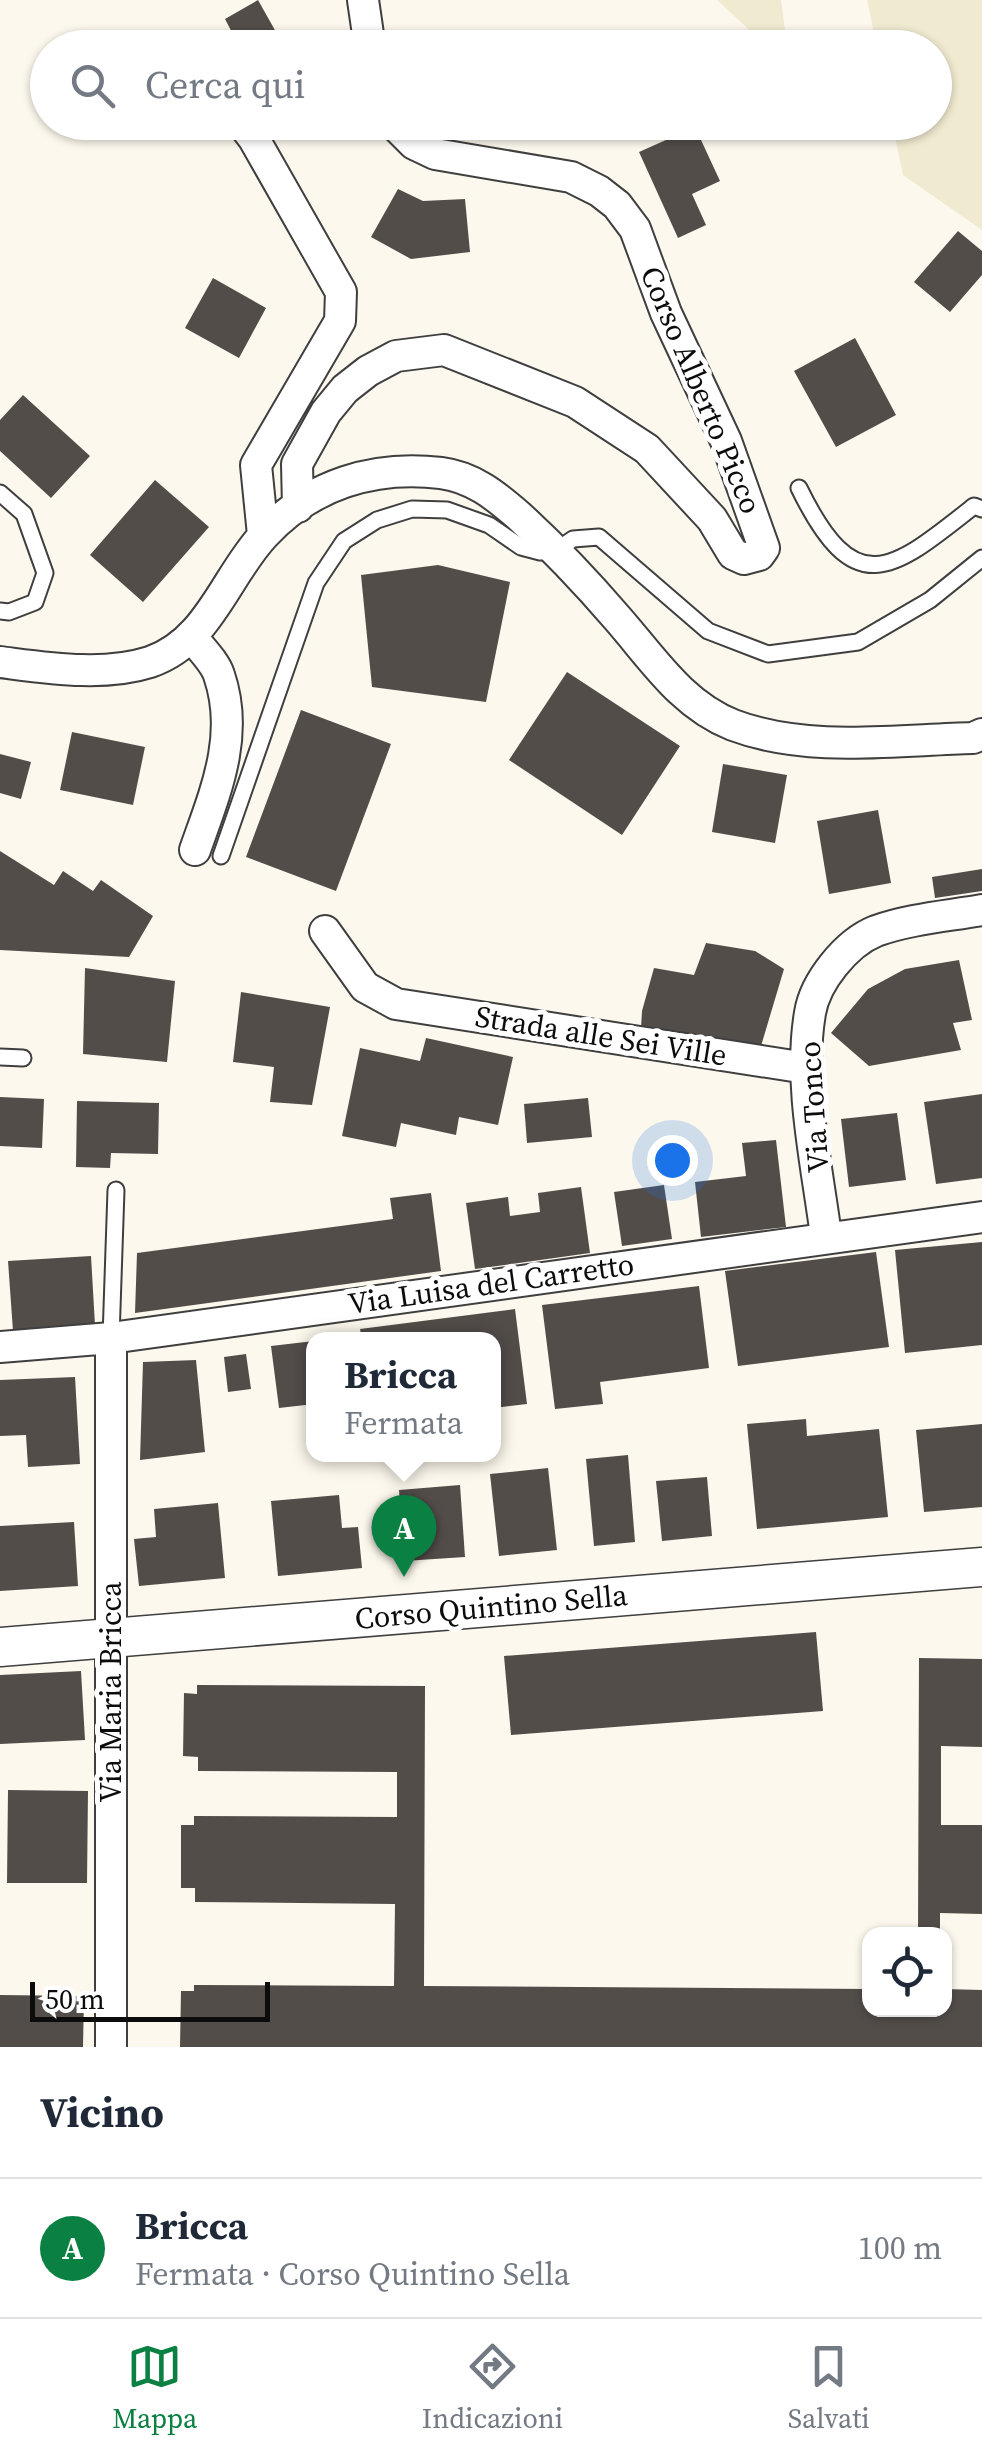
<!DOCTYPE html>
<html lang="it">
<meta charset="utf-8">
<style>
body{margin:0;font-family:"Source Serif 4",serif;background:#f2f2f3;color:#1f2937}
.controls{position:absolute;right:30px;bottom:30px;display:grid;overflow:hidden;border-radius:20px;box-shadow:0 2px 8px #0004}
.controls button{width:90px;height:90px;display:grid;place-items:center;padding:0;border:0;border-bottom:2px solid #e0e1e3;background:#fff;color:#1f2937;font:50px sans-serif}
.scale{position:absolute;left:30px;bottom:25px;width:240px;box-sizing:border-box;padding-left:10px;border:5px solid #0c0c0c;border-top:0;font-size:28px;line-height:35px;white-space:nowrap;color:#0c0c0c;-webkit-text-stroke:8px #fff;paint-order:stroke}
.you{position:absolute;left:672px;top:1160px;width:35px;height:35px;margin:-25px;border:8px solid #fff;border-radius:50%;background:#1a73e8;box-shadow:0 0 0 15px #1a73e833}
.badge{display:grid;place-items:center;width:65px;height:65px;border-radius:50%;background:#0b8043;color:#fff;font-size:32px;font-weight:700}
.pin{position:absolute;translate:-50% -82px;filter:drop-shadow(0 2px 5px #0008)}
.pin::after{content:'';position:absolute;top:52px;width:35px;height:30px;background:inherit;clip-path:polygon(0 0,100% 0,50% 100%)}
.popup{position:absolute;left:306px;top:1332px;width:195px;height:130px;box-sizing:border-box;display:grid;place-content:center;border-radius:20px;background:#fff;filter:drop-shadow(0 2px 8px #0005);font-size:32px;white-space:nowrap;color:#747a83}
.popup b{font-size:38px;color:#1f2937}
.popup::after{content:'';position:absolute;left:50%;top:100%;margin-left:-20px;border:20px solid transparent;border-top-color:#fff}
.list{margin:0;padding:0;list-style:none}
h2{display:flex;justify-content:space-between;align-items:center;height:130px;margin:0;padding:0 40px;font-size:42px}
h2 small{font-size:32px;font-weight:400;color:#747a83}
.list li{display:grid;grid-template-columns:65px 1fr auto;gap:30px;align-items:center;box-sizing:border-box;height:140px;padding:0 40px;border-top:2px solid #e0e1e3}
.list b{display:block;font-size:38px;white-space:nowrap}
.list p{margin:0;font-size:32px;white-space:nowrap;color:#747a83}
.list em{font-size:32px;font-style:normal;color:#747a83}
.icon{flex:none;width:55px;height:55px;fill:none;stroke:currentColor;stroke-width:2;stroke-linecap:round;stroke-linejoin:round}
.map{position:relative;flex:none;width:982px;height:2047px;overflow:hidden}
.search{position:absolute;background:#fff;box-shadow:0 2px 8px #0004;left:30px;right:30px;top:30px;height:110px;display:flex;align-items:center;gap:25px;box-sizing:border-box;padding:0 35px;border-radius:55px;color:#747a83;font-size:38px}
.sheet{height:270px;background:#fff}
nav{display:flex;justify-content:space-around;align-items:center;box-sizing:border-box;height:140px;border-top:2px solid #e0e1e3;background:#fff;font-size:28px;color:#747a83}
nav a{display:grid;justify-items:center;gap:5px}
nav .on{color:#0b8043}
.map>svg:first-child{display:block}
.farmland{fill:#f0ead0}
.building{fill:#534d4a}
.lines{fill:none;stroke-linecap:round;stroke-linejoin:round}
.service-casing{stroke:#3f3f3f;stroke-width:19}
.minor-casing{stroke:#3f3f3f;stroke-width:34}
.tertiary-casing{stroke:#3f3f3f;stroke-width:41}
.service{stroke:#fff;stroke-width:15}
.minor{stroke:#fff;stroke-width:30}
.tertiary{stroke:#fff;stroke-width:38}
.labels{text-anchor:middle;stroke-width:10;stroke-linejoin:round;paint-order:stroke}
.street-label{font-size:30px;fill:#0c0c0c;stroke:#fff}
</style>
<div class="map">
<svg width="982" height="2047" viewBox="0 0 982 2047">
<rect width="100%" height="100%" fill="#fdf8ed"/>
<!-- farmland -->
<path class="farmland" d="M717 0H781L786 38 768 47Z
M867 0H982V230L903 175 892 123 934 122V48L877 47Z"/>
<!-- building -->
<path class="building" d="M258 0 285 48H240L225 19Z
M695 127 720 181 692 194 706 225 678 238 639 152Z
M398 189 423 201 465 199 470 252 411 259 371 237Z
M958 231 982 251V275L950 312 914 282Z
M213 278 266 308 239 358 185 328Z
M855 338 896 415 836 447 794 371Z
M23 395 90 456 51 498 0 451V420Z
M155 480 209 527 143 602 90 555Z
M438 565 510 582 486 702 372 687 361 575Z
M567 672 680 746 622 835 509 760Z
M301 710 391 744 336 891 246 857Z
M72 732 145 747 133 805 60 790Z
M0 754 31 762 21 799 0 793Z
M723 764 787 775 775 843 712 832Z
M878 810 891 883 829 894 817 821Z
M0 851 54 885 63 871 93 891 101 880 153 916 129 957 0 950Z
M982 869V891L935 898 932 877Z
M706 943 755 951 784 969 761 1046 641 1028 642 1011 654 968 694 975Z
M959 960 972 1020 953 1023 961 1050 869 1066 831 1033 868 989 905 969Z
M85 968 175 981 167 1062 83 1054Z
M241 992 330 1007 312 1105 270 1102 274 1067 233 1062Z
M426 1038 513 1057 498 1125 459 1117 456 1135 401 1123 396 1147 342 1136 360 1048 420 1061Z
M982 1094V1178L936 1184 924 1102Z
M0 1097 44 1099 42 1148 0 1146Z
M588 1098 592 1137 527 1143 524 1104Z
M77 1101 159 1103 158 1154 111 1153 110 1168 76 1167Z
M897 1113 906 1180 849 1187 841 1119Z
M776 1140 786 1227 701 1237 695 1182 746 1176 742 1143Z
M664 1185 672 1239 622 1246 614 1192Z
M581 1187 590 1253 475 1269 466 1203 508 1197 510 1216 540 1212 538 1193Z
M431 1193 441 1271 135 1313 137 1253 393 1219 390 1198Z
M982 1242V1345L905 1353 895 1250Z
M876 1252 889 1347 738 1366 725 1271Z
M91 1256 95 1325 13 1331 8 1261Z
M699 1286 709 1368 600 1382 603 1404 555 1409 542 1305Z
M515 1309 527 1404 494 1408V1340H362L360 1329Z
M314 1341V1404L279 1408 271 1346Z
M246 1354 251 1389 228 1392 224 1357Z
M196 1360 205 1452 140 1460 143 1362Z
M75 1377 80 1464 28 1467 26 1435 0 1436V1380Z
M806 1419 807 1436 879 1429 888 1517 757 1529 747 1424Z
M982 1424V1507L924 1512 916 1430Z
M628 1455 635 1542 594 1546 586 1459Z
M548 1468 557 1550 499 1556 490 1474Z
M707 1477 712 1536 662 1541 656 1481Z
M460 1485 465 1557 404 1561 399 1490Z
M339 1495 342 1528 358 1527 362 1568 278 1576 271 1501Z
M218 1503 225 1578 139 1586 134 1539 156 1537 154 1509Z
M74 1522 78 1586 0 1591V1526Z
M816 1632 823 1711 511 1735 504 1656Z
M919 1658 982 1659V1747L941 1746V1825H982V1914L940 1913V1934H918Z
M81 1671 85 1740 0 1744V1675Z
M197 1685 425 1686 424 1986 870 1989V2010H944V1989L982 1990V2047H180L181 1991H194V1985L394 1986 395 1904 195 1902V1888H181V1825H194V1816L397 1817V1772L198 1771V1757L183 1756 184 1693 197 1694Z
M8 1790 88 1791 87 1883H7Z
M0 1995 84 1996 83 2047H0Z"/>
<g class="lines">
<!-- service casing -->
<g class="service-casing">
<path id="service" d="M799 488C855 603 892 571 974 506L982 509
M0 493 24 514 45 573 35 602 9 612 0 611
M221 856 316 583 344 541 377 520 412 509 447 510 489 525 521 547 540 552 557 550 573 539 599 537 708 631 768 654 858 642 930 600 982 558
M0 1057 23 1058
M111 1338 116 1190"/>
</g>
<!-- minor casing -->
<g class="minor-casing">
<path id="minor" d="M363 0 370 48
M241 122 254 139 341 292 340 321 256 465 263 535
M298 507 297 464 326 412 345 389 368 371 396 356 444 350 575 402 647 449 712 519 733 554 744 559 759 555 764 548 726 441 666 313 635 229 617 205 599 191 571 177 435 154 414 144 392 122
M192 637C200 648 215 662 219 675 240 736 215 793 195 850
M0 662C48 668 103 677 150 662 209 642 225 577 264 535 311 484 374 465 441 473 473 477 496 496 519 516 554 548 587 583 618 619 653 659 682 705 733 725 807 753 895 740 973 738L982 734
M325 931 365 987 396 1004 806 1068
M826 1236C817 1166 798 1083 810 1013 815 982 846 943 876 931 909 919 948 916 982 910
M0 1347 111 1338 982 1217
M111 2047V1338"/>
</g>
<!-- tertiary casing -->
<g class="tertiary-casing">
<path id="tertiary" d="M0 1647 982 1567"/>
</g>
<!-- service -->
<use href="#service" class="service"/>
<!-- minor -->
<use href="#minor" class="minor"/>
<!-- tertiary -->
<use href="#tertiary" class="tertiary"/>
</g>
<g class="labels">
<!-- street labels -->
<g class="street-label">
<text transform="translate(701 390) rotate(67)" y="10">Corso Alberto Picco</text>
<text transform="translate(601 1036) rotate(9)" y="10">Strada alle Sei Ville</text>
<text transform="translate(814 1107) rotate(-94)" y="10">Via Tonco</text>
<text transform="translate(491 1284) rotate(-8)" y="10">Via Luisa del Carretto</text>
<text transform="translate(491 1607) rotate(-5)" y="10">Corso Quintino Sella</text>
<text transform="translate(111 1692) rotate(-90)" y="10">Via Maria Bricca</text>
</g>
</g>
</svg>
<div class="controls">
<button><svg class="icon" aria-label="locate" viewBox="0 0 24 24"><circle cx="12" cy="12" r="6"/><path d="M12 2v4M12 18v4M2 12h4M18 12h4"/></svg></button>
</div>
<div class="scale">50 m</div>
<div class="you"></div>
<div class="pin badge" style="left:404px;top:1577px">A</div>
<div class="popup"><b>Bricca</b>Fermata</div>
<div class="search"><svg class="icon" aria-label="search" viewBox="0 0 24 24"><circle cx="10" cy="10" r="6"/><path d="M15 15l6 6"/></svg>Cerca qui</div>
</div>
<section class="sheet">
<h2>Vicino<small></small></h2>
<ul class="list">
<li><span class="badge">A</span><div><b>Bricca</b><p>Fermata · Corso Quintino Sella</p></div><em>100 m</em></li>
</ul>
</section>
<nav>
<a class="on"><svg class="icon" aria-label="map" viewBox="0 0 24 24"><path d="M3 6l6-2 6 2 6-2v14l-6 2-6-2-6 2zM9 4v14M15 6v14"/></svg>Mappa</a>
<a><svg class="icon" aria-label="directions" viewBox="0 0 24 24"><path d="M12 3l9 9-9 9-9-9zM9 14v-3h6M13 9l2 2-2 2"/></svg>Indicazioni</a>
<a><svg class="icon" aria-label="saved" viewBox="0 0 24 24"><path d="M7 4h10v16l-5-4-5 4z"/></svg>Salvati</a>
</nav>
